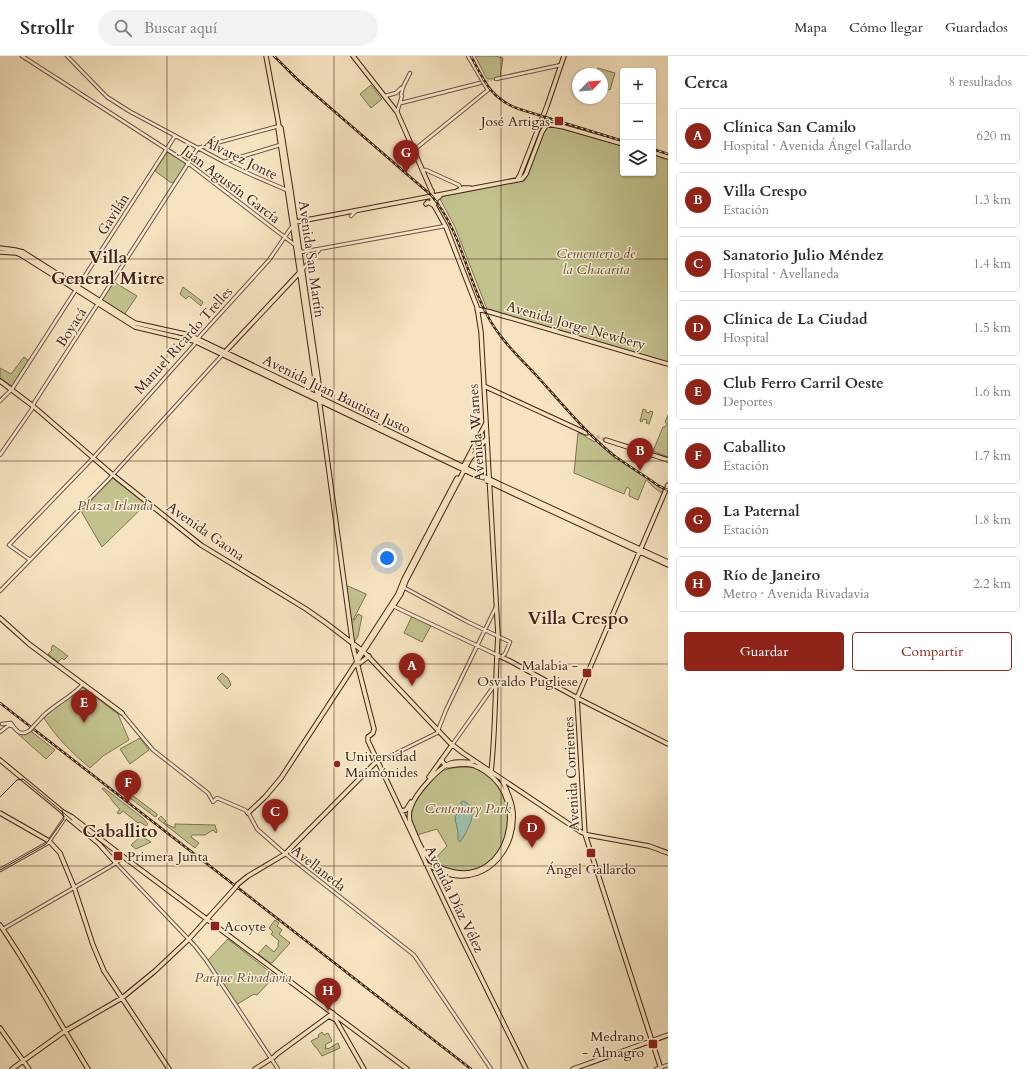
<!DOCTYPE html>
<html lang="es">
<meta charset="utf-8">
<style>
body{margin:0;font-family:Cardo,serif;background:#f2f2f3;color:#2b2b33}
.controls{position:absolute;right:12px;top:12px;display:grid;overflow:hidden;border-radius:4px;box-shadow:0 1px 3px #0004}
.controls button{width:36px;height:36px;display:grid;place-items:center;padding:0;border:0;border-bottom:1px solid #e1e1e2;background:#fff;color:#2b2b33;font:20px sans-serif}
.compass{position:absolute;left:572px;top:12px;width:36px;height:36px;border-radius:50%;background:#fff;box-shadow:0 1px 3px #0004;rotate:65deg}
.you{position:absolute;left:387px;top:502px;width:14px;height:14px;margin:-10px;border:3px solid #fff;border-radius:50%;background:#1a73e8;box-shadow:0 0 0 6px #1a73e833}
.badge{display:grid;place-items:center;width:26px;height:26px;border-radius:50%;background:#8f2418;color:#fff;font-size:13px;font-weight:700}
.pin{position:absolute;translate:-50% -33px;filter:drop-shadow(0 1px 2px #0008)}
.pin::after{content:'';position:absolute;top:21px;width:14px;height:12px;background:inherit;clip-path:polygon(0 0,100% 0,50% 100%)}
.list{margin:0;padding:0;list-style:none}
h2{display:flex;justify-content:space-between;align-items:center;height:52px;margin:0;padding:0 16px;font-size:17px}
h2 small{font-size:13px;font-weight:400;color:#7c7c81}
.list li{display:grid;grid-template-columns:26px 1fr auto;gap:12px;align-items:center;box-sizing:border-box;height:56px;margin:0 8px 8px;padding:0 8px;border:1px solid #e1e1e2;border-radius:4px}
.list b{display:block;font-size:15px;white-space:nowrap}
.list p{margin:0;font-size:13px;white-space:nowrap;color:#7c7c81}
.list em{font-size:13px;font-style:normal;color:#7c7c81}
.actions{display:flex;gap:8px;padding:12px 16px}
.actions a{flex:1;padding:9px 0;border:1px solid #8f2418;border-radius:4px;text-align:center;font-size:14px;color:#8f2418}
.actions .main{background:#8f2418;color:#fff}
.icon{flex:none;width:22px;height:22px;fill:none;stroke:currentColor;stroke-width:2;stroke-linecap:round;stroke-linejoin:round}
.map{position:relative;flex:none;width:668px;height:1013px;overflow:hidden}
header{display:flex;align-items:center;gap:24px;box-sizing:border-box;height:56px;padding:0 20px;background:#fff;border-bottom:1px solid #e1e1e2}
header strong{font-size:19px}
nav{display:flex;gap:22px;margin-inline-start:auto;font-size:14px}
.search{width:280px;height:36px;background:#f2f2f3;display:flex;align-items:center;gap:10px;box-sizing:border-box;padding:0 14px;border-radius:22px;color:#7c7c81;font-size:15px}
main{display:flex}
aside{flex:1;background:#fff}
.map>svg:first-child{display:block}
.green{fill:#c2c28e;stroke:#807252}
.water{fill:#9dbfad;stroke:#778071}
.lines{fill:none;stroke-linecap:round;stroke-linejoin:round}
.minor-tunnel{stroke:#d1bd9e;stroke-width:2.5;stroke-dasharray:2.5 1;stroke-linecap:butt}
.major-tunnel{stroke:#d1bd9e;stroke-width:3.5;stroke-dasharray:3.5 2;stroke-linecap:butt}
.minor-casing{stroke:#6d5240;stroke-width:4.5}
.major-casing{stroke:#3f2216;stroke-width:5.5}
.minor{stroke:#f9edd6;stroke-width:2.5}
.major{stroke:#f6e4c0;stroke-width:3.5}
.tram{stroke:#3f2216;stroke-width:1}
.rail-casing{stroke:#3f2216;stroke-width:2.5}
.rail{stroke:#f9edd6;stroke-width:1;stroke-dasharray:3;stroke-linecap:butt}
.minor-bridge-casing{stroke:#6d5240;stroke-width:4.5;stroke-linecap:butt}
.major-bridge-casing{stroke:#3f2216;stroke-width:5.5;stroke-linecap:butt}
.minor-bridge{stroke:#f9edd6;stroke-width:2.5}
.major-bridge{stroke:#f6e4c0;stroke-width:3.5}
.grid{fill:none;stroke:#3f2216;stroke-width:1;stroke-opacity:0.55}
.poi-dot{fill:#8f2418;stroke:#f9edd6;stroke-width:1.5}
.labels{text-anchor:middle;stroke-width:3;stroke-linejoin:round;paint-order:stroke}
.poi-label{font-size:14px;fill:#3f2216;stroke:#f9edd6;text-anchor:end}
.street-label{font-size:14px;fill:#3f2216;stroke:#f9edd6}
.park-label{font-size:14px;font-style:italic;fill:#604a34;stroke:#f9edd6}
.district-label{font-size:18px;font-weight:bold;fill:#3f2216;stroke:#f9edd6}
</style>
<header>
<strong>Strollr</strong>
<div class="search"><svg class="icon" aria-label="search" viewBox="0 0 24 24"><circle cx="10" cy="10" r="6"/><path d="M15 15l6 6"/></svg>Buscar aquí</div>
<nav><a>Mapa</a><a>Cómo llegar</a><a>Guardados</a></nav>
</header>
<main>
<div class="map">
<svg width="668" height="1013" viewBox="0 0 668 1013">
<rect width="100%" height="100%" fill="#f6e4c0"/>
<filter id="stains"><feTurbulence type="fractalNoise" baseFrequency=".005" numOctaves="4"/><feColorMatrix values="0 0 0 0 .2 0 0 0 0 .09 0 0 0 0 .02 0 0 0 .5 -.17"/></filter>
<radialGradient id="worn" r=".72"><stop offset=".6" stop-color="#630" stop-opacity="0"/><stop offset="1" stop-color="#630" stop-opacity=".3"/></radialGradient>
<!-- green -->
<path class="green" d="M475 0H495L503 2 500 21 494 23H487Z
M598 12 615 17 610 34 606 33 604 39 602 38V18H597Z
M371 29 382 43 371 52 360 38Z
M549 69 623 90V117H653V99L668 104V306L487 253 455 171 439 141 525 124 546 70Z
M167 96 184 106 186 109 173 127 170 126 155 115Z
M114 226 137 240 124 259 102 244Z
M183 231 203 246 201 250 189 240 186 243 180 238Z
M24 301 28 304V306L12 330 0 322V312L11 318Z
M643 353 646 354V356L649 357 650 355 653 356 649 368 646 367 647 364 643 363 642 366 640 365Z
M668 359V401L653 395 663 371H665L667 368 665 366Z
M578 377 586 380V381L595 386 596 385 615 403 616 401 663 433 661 437 651 429V428L646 424 638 444 629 440 630 433 627 431 624 438 574 417Z
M113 422 146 448 102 491 81 455Z
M348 530 366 538V539L353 564H351L346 531Z
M358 558 362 560 358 580 355 585 353 583 351 567 353 566Z
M412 560 431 570 422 586 404 577Z
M53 589 68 600 64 604 62 602 58 606 48 598 52 594 51 592Z
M222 617 228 622 231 629 227 633 217 622Z
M82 631 118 658 129 684 103 700 90 712C72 697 56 681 44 662 55 649 71 643 82 631Z
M32 674V676L55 694 46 703 17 677 25 679Z
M140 682 149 694 130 708 120 693Z
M461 711C466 711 472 711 477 712 484 715 491 721 496 727 526 764 497 831 447 813 442 811 438 808 433 805L447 790 437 773 417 779C415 775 412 770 411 765 407 751 429 724 441 716 447 712 454 712 461 711Z
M104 732 143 762 148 768 146 770 140 766 138 767 123 755 120 758 117 757 120 753C113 748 110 739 102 733Z
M128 736 157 758V760L155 761 126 739Z
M161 760 166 765 164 767 175 772V768L215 769 217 776 216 777 213 774 205 779H192L191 781 199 787 195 792 158 763Z
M141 780 151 786 136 793 131 789Z
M275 864 279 867 277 870 282 874 279 878 290 887 272 907H270L258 898 266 889 274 896 278 891V887L279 885 271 878 273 876 269 872Z
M228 883 275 920 257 939 254 938 236 949 208 904Z
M322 976 324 979 328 977 332 985 325 989 326 990 325 993 327 992 328 993 338 987 340 992 322 1000 316 991H315L311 985 319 981 318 979Z"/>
<!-- water -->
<path class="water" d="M463 745C482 751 467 776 460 786L458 784V776L455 763H456L455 761 458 756 465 752 461 748V746Z"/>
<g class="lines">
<!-- minor-tunnel -->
<path class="minor-tunnel" d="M483 26 496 23"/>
<!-- major-tunnel -->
<path class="major-tunnel" d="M586 377 606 384"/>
<!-- minor casing -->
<g class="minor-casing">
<path id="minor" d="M22 0 188 107 295 189
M67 0 107 41 129 55 224 106 254 120 289 135
M496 23 561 9
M401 39 403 31 410 17
M385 40 396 37 401 32
M401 47 480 27
M397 56 402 40
M414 94 488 34 468 0
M224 106 280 89
M423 114H426L459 129 461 133
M351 160 356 155
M299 194 302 196 445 170
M303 213 320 193
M0 345 12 333 175 80
M0 399 32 353 34 347 198 92 279 70
M30 504 9 489 93 402 194 289 200 280 269 204 293 169
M403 531 466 565 510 586 505 598 501 601
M0 535 109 423 223 298
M393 550 497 599
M122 657 153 694 208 737 213 746 217 742 245 754 249 758 257 773 283 796 414 899 491 1013
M43 660C55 648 72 641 83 628
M2 668 11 667C16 675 21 681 30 674
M0 676 9 669 12 670
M452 689 496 627
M378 706 437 677 446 654 496 551
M116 807 195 890 206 904 278 1013
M0 814 48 787 65 762 67 761
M3 873 113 809 121 803V800
M656 1013 668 1009"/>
</g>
<!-- major casing -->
<g class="major-casing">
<path id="major" d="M266 0 279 70 278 72 299 212 317 337 319 341 320 350 353 591 374 673 373 677 368 681V685L460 879 526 1013
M353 0 397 56 432 136
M279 70 281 72 291 135 320 335 319 341
M653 96 668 101
M517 124 520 119 547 50 564 0
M432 135V146L446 171 477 251 481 276 498 579C495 625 496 671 491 716
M457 135 463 132H470
M426 148 428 146 433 149
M435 148 436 143 440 140
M293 169 296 166 301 165 522 123 526 118 542 76 547 68 564 71 623 88
M0 192 15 194 23 196 135 267 185 278 198 283 487 422 668 506
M0 196 16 197 21 199 135 271 194 285 510 436 668 509
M477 253 490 256 668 308
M225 296 301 215
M0 325 33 350 113 419 201 489 306 553 326 567 364 596 450 687 463 697 581 776 588 779 649 790 668 797
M484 330 586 377
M606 384 668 404
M463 411 486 367
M0 562 29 588 122 657
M497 599 510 605 581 644 668 688
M357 605 358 600 398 538 404 523 457 422
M357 606 360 607 369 600
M442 703C442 707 445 709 448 710 456 709 464 707 472 709 477 710 481 713 486 716 531 746 507 827 454 816 443 814 432 808 426 799 419 790 415 777 410 766 409 761 409 755 411 751 415 738 439 711 451 707 459 704 468 708 475 705
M0 704 63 756 72 761 121 799 407 1013
M429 721 452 689
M401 755 406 754 411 746
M63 756 68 762 99 788 116 807
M0 757 49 785 60 797 74 831 93 889 104 915 169 1013
M248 757 265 741 281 722 401 538 406 525 470 403 487 382
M426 808C434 812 443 817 452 819 489 826 516 791 513 756 512 744 507 735 502 724
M238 828 248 820 285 798 375 707 378 706
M0 869C32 915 58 965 88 1013
M329 960 336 964 364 1013
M0 972 29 1013
M12 1013 65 975 122 942 155 915 189 883 235 832
M255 1013 274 1001 277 998 333 957
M573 1013 668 979
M661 1013 585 778 577 642 668 429"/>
</g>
<!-- minor -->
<use href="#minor" class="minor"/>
<!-- major -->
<use href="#major" class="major"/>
<!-- tram -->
<path class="tram" d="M0 741 17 724 23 723 72 764
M0 814 46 788 64 763 62 754"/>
<!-- rail casing -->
<g class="rail-casing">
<path id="rail" d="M274 0 297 23 431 139C460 173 466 218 486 257 498 281 517 299 535 318 561 346 586 378 616 401 630 411 645 420 659 430L668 434
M471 0C484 25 491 43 519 53L623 85
M653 93 668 98
M0 647 471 1013"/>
</g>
<!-- rail -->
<use href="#rail" class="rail"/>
<!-- minor-bridge casing -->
<g class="minor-bridge-casing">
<path id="minor-bridge" d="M30 674 43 660"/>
</g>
<!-- major-bridge casing -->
<g class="major-bridge-casing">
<path id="major-bridge" d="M235 832 238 828"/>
</g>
<!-- minor-bridge -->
<use href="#minor-bridge" class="minor-bridge"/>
<!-- major-bridge -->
<use href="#major-bridge" class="major-bridge"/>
</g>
<!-- grid -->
<path class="grid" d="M167 0V1013M334 0V1013M501 0V1013M0 203H668M0 405H668M0 608H668M0 810H668"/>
<!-- markers -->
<g class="poi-dot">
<rect x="554" y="60" width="10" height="10" rx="2"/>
<rect x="582" y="612" width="10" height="10" rx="2"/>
<circle cx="337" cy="708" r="4"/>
<rect x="586" y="792" width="10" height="10" rx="2"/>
<rect x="113" y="795" width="10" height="10" rx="2"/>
<rect x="210" y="865" width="10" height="10" rx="2"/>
<rect x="648" y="983" width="10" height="10" rx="2"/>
</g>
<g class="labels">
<!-- poi labels -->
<g class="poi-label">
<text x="550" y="70">José Artigas</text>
<text x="578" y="614">Malabia -<tspan x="578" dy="16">Osvaldo Pugliese</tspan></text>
<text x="345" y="705" text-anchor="start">Universidad<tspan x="345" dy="16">Maimónides</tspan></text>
<text x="127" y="805" text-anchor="start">Primera Junta</text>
<text x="591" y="818" text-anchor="middle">Ángel Gallardo</text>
<text x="224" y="875" text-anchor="start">Acoyte</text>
<text x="644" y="985">Medrano<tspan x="644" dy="16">- Almagro</tspan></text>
</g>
<!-- street labels -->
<g class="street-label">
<text transform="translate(241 102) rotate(26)" y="5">Álvarez Jonte</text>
<text transform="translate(231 128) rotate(37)" y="5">Juan Agustín García</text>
<text transform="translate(113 158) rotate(-57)" y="5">Gavilán</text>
<text transform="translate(312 203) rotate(82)" y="5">Avenida San Martín</text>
<text transform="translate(576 269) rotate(16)" y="5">Avenida Jorge Newbery</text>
<text transform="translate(71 271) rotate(-57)" y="5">Boyacá</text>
<text transform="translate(183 284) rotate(-48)" y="5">Manuel Ricardo Trelles</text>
<text transform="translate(337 338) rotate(26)" y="5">Avenida Juan Bautista Justo</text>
<text transform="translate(476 377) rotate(-94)" y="5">Avenida Warnes</text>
<text transform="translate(206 475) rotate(35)" y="5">Avenida Gaona</text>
<text transform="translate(571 718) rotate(-93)" y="5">Avenida Corrientes</text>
<text transform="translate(319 812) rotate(38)" y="5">Avellaneda</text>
<text transform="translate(455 843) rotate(64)" y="5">Avenida Díaz Vélez</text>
</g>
<!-- park labels -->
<g class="park-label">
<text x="596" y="202">Cementerio de<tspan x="596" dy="16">la Chacarita</tspan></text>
<text x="115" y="454">Plaza Irlanda</text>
<text x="468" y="757">Centenary Park</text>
<text x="243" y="926">Parque Rivadavia</text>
</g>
<!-- district labels -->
<g class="district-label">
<text x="108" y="207">Villa<tspan x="108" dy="21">General Mitre</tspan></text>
<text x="578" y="568">Villa Crespo</text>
<text x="120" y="781">Caballito</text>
</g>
</g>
<rect width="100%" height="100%" filter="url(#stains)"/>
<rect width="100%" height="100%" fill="url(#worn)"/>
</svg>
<div class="controls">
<button>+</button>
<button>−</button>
<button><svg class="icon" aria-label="layers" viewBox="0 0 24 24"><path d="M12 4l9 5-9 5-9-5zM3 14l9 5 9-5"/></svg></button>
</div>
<svg class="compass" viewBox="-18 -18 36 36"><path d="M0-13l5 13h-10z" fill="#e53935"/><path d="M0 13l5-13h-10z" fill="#7c7c81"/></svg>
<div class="you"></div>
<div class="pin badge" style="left:412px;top:630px">A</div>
<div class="pin badge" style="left:640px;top:415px">B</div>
<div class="pin badge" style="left:275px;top:776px">C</div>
<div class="pin badge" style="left:532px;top:792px">D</div>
<div class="pin badge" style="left:84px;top:667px">E</div>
<div class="pin badge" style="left:128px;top:747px">F</div>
<div class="pin badge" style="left:406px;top:117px">G</div>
<div class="pin badge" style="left:328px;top:955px">H</div>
</div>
<aside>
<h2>Cerca<small>8 resultados</small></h2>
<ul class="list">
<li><span class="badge">A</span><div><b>Clínica San Camilo</b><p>Hospital · Avenida Ángel Gallardo</p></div><em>620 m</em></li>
<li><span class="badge">B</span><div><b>Villa Crespo</b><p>Estación</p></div><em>1.3 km</em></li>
<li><span class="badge">C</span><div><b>Sanatorio Julio Méndez</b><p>Hospital · Avellaneda</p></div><em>1.4 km</em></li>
<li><span class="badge">D</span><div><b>Clínica de La Ciudad</b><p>Hospital</p></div><em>1.5 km</em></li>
<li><span class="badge">E</span><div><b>Club Ferro Carril Oeste</b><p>Deportes</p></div><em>1.6 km</em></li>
<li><span class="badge">F</span><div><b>Caballito</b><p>Estación</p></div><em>1.7 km</em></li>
<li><span class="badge">G</span><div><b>La Paternal</b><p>Estación</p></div><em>1.8 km</em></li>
<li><span class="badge">H</span><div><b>Río de Janeiro</b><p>Metro · Avenida Rivadavia</p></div><em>2.2 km</em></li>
</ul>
<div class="actions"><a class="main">Guardar</a><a>Compartir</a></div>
</aside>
</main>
